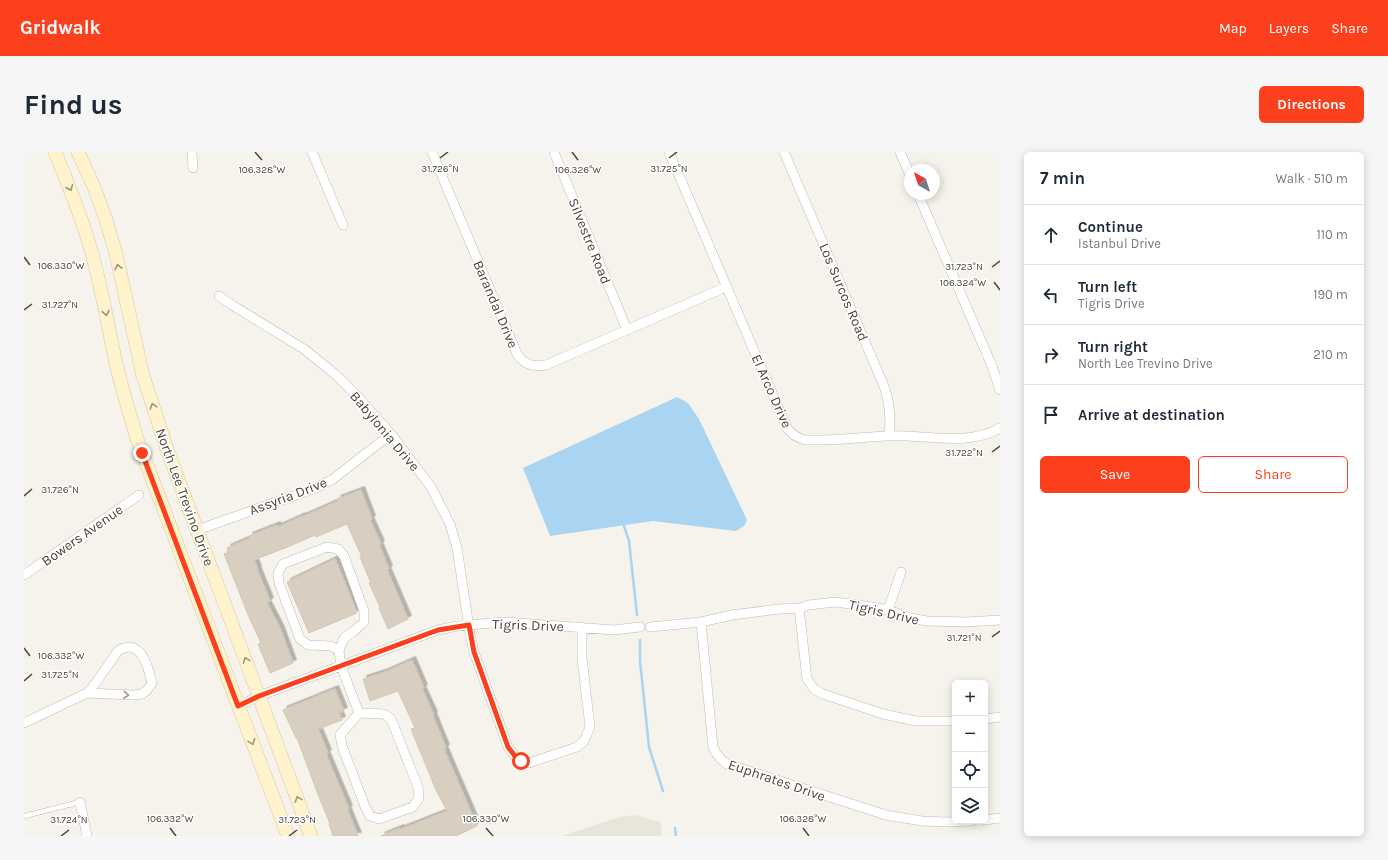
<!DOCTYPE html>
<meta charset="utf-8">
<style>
body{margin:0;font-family:Karla,sans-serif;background:#f6f6f7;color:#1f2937}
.controls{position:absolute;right:12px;bottom:12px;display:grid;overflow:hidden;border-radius:6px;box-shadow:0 2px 10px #0003}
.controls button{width:36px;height:36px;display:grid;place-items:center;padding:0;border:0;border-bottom:1px solid #e0e1e3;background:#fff;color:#1f2937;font:20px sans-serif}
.compass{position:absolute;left:880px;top:12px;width:36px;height:36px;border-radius:50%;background:#fff;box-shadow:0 2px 10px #0003;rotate:321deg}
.stop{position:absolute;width:12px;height:12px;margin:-9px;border:3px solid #fc3f1d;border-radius:50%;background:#fff}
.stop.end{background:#fc3f1d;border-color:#fff;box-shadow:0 1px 4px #0008}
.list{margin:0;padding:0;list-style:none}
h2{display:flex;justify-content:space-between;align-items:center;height:52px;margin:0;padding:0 16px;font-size:17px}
h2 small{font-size:13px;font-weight:400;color:#747a83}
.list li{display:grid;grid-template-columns:26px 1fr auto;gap:12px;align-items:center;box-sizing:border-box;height:60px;padding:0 16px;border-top:1px solid #e0e1e3}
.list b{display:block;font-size:15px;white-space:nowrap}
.list p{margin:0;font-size:13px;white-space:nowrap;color:#747a83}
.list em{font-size:13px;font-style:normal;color:#747a83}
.actions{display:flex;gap:8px;padding:12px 16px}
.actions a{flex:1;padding:9px 0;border:1px solid #fc3f1d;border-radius:6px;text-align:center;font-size:14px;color:#fc3f1d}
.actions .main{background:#fc3f1d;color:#fff}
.icon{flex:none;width:22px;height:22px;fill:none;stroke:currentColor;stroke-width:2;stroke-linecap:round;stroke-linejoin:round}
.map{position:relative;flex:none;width:976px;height:684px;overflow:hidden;border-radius:6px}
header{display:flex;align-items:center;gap:24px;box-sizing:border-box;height:56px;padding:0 20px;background:#fc3f1d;color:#fff}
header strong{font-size:19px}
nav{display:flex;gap:22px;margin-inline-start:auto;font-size:14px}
.intro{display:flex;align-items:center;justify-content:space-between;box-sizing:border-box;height:96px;padding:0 24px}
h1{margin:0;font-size:28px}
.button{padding:10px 18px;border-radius:6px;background:#fc3f1d;color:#fff;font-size:14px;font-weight:700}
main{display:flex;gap:24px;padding:0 24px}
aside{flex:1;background:#fff;border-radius:6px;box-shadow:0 2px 10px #0003}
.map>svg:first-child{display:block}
.residential{fill:#eae5da}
.water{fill:#a9d4f2}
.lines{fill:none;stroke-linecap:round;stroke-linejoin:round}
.stream{stroke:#a9d4f2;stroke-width:2.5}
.building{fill:#d8cfc1;stroke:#d3c7b4;filter:url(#shadow)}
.lane-casing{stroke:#c2bbae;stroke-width:5.5}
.street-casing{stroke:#c2bbae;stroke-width:10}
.secondary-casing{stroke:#d6c79b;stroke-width:14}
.lane{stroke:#fff;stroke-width:4.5}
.street{stroke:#fff;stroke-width:9}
.secondary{stroke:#fff3cd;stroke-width:13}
.oneway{stroke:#9c937c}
.oneway2{stroke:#9c9892}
.route{stroke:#fc3f1d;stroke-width:5}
.ticks{fill:none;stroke:#4b4439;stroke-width:1.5}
.labels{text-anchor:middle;stroke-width:3;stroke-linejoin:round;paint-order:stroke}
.street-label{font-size:14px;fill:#4b4439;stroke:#fff}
.ticks-label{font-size:10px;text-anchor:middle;fill:#4b4439;stroke:#fff;stroke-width:3;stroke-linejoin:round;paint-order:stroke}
</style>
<header>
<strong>Gridwalk</strong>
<nav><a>Map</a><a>Layers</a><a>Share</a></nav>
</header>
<div class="intro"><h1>Find us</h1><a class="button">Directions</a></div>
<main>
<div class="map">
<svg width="976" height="684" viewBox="0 0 976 684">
<defs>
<filter id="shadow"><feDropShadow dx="3.5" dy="-3.5" stdDeviation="0" flood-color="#0004"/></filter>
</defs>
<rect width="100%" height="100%" fill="#f6f3ec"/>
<!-- residential -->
<path class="residential" d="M611 663 636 670 638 684H538L595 665Z"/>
<!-- water -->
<path class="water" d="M653 245 664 251 675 267 723 368 720 374 712 379 629 369 526 384 499 316Z"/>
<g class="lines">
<!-- stream -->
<path class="stream" d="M599 371 605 389 613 463
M616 488V509L625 595 639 639
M651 676 652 684"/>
</g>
<!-- building -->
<path class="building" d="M337 338 348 367 346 368 357 392 355 393 365 417 363 418 384 467 364 477 355 456 356 455 345 431H347L336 405H338L323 372 292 385 291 383 266 394 230 408 234 417H233L246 449 243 451 256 476 269 511 246 521 234 492 237 491 225 465 200 402 205 400 203 396 226 386 225 384 253 373 254 375 278 364V365L314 349 313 347Z
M311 407 333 461 285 481 263 430Z
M388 508 400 536 398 537 410 563 409 564 422 596 420 597 453 674 432 684H357L376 676 377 677 423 659 412 638 387 577 391 576 374 539 346 549 339 527 361 520Z
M311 537 320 559 315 561 318 568 294 577 304 601 302 602 325 657H323L334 684H309L305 672H306L295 645 273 586H272L259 558Z"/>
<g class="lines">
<!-- lane casing -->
<g class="lane-casing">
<path id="lane" d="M0 664 56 650"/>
</g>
<!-- street casing -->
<g class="street-casing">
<path id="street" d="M168 0 169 16
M288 0 319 73
M408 0 493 202C501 213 509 215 522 213L702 135
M530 0 603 178
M645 0 763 276C768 283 773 286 781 288 809 289 837 285 864 284 900 282 943 295 976 276
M760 0 860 234C866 251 867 266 865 284
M876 0 886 23
M894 42 968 214 976 238
M195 144 208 153 280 197 312 223 335 246 367 282 407 335 426 372 433 396 446 482 450 500 484 595 491 604 497 609 505 611 553 595 560 589 566 575 558 506V475
M173 378 292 336 309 327 367 282
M0 423 115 343
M775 456 783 527 790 537 799 542 859 562 892 569H931
M864 458 877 420
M677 470 689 595C692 603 696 607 703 612L862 663 898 669 921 670 948 669
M626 475 677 470 708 463 755 457 775 456 785 453 811 450 848 455 864 458 886 466 903 469 942 470 976 468
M315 499 307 494 284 493 276 487 255 431 254 421 259 412 303 395 314 397 320 404 340 459V470L330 479 320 486 315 499 317 514 335 561 316 583 318 594 342 657 346 664 355 667 389 655 395 646 394 635 367 567 360 562 335 561
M214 554 235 544 414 478 433 474 479 470 590 478 616 475
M961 567 976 565
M0 571 63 541 68 536 94 499C97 497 103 495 106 495 121 497 125 520 128 531L123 538 118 542 109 543 63 541
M56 650 63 684
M961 668 976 666"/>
</g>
<!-- secondary casing -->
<g class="secondary-casing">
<path id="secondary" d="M31 0C43 29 55 58 64 88 76 126 82 164 90 202 96 231 105 259 113 287L264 684
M54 0 70 35 82 68 92 102 119 224 144 300 287 684"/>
</g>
<!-- lane -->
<use href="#lane" class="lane"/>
<!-- street -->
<use href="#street" class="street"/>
<!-- secondary -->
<use href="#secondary" class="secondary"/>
</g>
<!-- one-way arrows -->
<defs><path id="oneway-chevron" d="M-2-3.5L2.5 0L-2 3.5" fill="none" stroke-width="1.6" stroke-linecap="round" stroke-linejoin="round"/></defs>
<g class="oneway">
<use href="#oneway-chevron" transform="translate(46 36) rotate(67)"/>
<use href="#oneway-chevron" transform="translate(94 115) rotate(-103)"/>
<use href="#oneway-chevron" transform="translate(82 161) rotate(79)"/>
<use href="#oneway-chevron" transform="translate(129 254) rotate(-108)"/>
<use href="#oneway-chevron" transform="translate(222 508) rotate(-111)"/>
<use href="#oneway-chevron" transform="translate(228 590) rotate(69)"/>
<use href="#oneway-chevron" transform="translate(274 647) rotate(-110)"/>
</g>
<use class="oneway2" href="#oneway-chevron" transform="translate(102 543) rotate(5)"/>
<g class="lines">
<!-- route -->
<path class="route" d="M118 301 214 554 235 544 414 478 445 473 450 500 484 595 491 604 497 609"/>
</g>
<!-- ticks -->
<path class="ticks" d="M231 0 238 8M548 0 554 8M416 6 424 0M645 6 653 0M0 105 6 113M968 115 976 109M970 130 976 138M0 158 8 152M968 300 976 294M0 344 8 337M968 485 976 479M0 496 6 504M0 529 8 522M146 676 152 684M462 676 469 684M779 676 785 684M37 684 45 678M265 684 273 678"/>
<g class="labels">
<!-- street labels -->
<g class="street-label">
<text transform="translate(566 89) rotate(68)" y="5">Silvestre Road</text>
<text transform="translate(820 140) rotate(67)" y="5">Los Surcos Road</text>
<text transform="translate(472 152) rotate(67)" y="5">Barandal Drive</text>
<text transform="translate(748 239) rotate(66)" y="5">El Arco Drive</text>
<text transform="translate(361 279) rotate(50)" y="5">Babylonia Drive</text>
<text transform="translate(264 344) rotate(-21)" y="5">Assyria Drive</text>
<text transform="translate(161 345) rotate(70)" y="5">North Lee Trevino Drive</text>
<text transform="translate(58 383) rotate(-35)" y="5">Bowers Avenue</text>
<text transform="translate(860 460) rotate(13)" y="5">Tigris Drive</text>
<text transform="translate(504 473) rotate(2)" y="5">Tigris Drive</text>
<text transform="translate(753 628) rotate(19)" y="5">Euphrates Drive</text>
</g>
</g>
<g class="ticks-label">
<text x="416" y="20">31.726°N</text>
<text x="645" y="20">31.725°N</text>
<text x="554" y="21">106.326°W</text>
<text x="238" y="21">106.328°W</text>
<text x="37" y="117">106.330°W</text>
<text x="940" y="118">31.723°N</text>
<text x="939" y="134">106.324°W</text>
<text x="36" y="156">31.727°N</text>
<text x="940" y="304">31.722°N</text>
<text x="36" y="341">31.726°N</text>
<text x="940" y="489">31.721°N</text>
<text x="37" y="507">106.332°W</text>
<text x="36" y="526">31.725°N</text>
<text x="146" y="670">106.332°W</text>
<text x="462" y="670">106.330°W</text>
<text x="779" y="670">106.328°W</text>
<text x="45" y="671">31.724°N</text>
<text x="273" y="671">31.723°N</text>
</g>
</svg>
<div class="controls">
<button>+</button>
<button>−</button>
<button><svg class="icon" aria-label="locate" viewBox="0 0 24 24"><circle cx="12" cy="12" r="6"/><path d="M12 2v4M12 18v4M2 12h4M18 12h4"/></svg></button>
<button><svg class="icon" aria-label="layers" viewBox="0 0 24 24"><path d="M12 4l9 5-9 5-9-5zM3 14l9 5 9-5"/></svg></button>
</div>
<svg class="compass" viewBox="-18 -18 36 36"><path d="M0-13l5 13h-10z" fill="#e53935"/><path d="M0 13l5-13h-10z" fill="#747a83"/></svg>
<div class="stop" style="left:497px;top:609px"></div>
<div class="stop end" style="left:118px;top:301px"></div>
</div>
<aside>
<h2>7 min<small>Walk · 510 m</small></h2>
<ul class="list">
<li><svg class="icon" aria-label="ahead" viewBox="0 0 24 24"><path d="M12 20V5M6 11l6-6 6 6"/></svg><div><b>Continue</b><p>Istanbul Drive</p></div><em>110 m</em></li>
<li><svg class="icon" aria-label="left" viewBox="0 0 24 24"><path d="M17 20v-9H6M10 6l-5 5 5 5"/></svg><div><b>Turn left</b><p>Tigris Drive</p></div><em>190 m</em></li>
<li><svg class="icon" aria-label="right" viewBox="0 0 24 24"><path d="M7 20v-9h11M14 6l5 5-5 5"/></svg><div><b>Turn right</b><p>North Lee Trevino Drive</p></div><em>210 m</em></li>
<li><svg class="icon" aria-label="arrive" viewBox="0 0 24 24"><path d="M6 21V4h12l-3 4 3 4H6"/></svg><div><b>Arrive at destination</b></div></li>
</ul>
<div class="actions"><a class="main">Save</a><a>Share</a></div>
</aside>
</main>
